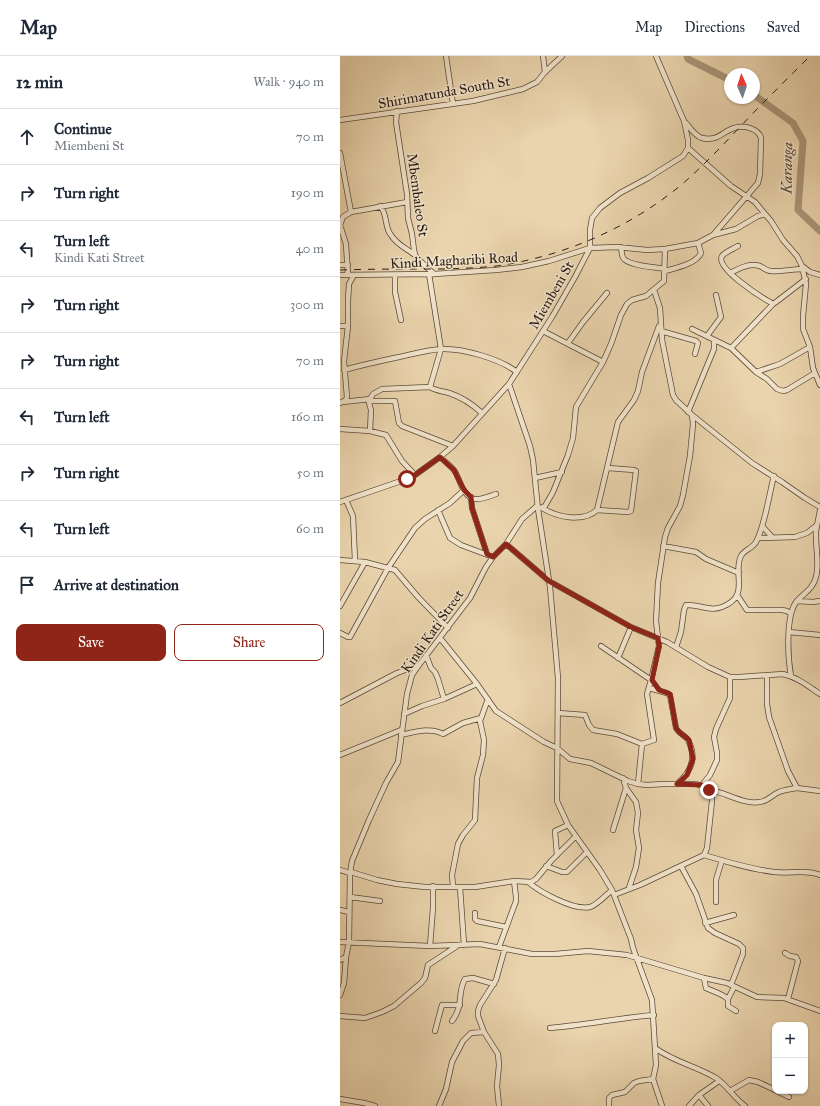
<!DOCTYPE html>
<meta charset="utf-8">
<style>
body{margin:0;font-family:"IM FELL Great Primer",serif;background:#f2f2f3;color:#1f2937}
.controls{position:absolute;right:12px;bottom:12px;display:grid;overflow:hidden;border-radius:8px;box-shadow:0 1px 3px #0004}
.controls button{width:36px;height:36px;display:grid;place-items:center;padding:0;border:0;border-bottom:1px solid #e0e1e3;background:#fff;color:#1f2937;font:20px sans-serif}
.compass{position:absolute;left:384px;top:12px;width:36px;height:36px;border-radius:50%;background:#fff;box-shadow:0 1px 3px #0004;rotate:357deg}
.stop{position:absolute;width:12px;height:12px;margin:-9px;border:3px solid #8f2418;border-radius:50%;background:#fff}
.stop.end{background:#8f2418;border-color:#fff;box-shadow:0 1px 4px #0008}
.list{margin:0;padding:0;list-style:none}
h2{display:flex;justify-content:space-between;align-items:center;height:52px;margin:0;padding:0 16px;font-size:17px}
h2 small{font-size:13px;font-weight:400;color:#747a83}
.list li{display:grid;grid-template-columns:26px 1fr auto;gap:12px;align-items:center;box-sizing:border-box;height:56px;padding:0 16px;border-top:1px solid #e0e1e3}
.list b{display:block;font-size:15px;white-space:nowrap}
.list p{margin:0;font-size:13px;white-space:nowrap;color:#747a83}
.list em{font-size:13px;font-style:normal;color:#747a83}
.actions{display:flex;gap:8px;padding:12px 16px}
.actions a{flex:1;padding:9px 0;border:1px solid #8f2418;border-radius:8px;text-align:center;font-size:14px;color:#8f2418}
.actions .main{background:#8f2418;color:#fff}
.icon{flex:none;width:22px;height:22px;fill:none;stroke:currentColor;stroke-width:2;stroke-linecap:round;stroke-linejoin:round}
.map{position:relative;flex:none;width:480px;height:1050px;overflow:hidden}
header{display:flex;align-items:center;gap:24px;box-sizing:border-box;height:56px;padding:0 20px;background:#fff;border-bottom:1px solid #e0e1e3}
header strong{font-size:19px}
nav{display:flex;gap:22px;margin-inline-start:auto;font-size:14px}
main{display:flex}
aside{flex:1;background:#fff}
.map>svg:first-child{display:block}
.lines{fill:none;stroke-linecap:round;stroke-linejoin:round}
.river{stroke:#a99679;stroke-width:7}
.minor-casing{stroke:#5a4b3a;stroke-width:6}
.minor{stroke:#f1e3ca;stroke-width:4.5}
.rail{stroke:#2a1d13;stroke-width:1;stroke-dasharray:7 7;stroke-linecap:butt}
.route{stroke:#8f2418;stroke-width:5}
.labels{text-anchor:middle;stroke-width:3;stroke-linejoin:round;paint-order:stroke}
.street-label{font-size:14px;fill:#2a1d13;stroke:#f1e3ca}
.water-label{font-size:15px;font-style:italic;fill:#564737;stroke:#f1e3ca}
</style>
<header>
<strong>Map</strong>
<nav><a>Map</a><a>Directions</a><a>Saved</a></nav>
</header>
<main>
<aside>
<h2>12 min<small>Walk · 940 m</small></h2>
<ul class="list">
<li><svg class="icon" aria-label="ahead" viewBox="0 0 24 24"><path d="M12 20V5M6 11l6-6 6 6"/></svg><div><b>Continue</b><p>Miembeni St</p></div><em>70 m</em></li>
<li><svg class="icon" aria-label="right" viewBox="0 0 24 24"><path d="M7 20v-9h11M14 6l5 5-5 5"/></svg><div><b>Turn right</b></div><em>190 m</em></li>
<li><svg class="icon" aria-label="left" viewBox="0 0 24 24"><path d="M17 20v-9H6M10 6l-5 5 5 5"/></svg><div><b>Turn left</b><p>Kindi Kati Street</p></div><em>40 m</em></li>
<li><svg class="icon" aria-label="right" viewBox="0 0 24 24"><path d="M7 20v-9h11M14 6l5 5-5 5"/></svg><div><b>Turn right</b></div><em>300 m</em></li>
<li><svg class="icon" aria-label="right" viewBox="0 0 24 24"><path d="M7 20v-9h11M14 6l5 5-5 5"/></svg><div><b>Turn right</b></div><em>70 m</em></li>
<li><svg class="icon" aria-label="left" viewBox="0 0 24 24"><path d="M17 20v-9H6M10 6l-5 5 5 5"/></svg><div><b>Turn left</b></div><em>160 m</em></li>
<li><svg class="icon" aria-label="right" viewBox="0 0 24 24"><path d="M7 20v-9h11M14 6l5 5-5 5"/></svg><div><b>Turn right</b></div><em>50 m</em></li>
<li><svg class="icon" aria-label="left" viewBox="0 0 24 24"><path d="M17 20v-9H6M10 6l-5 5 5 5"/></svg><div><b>Turn left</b></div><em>60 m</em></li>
<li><svg class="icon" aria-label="arrive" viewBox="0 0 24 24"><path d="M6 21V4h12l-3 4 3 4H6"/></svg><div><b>Arrive at destination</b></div></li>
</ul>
<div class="actions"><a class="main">Save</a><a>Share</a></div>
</aside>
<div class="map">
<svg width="480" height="1050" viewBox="0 0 480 1050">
<rect width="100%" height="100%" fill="#ead4ad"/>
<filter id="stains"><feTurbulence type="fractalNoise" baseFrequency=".005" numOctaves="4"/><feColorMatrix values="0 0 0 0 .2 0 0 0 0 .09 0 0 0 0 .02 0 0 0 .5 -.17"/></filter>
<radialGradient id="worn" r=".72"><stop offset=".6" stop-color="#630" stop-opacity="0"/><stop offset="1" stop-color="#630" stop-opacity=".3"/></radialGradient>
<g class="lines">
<!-- river -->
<path class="river" d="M347 0 348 3 390 24
M414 39 453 67 463 85 458 154 480 175"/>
<!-- minor casing -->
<g class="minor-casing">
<path id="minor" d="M106 0 113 48
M203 0 205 16
M57 55 56 66 67 138 68 162 72 178 74 194 75 199 79 204 94 218
M0 64 133 45 183 33 197 26 205 16 222 0
M348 92 391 130 415 146 425 158
M0 97 11 156 3 161 0 169 6 188 8 219
M40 150C48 158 44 171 51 179 56 188 67 193 75 199
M11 156 67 146
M373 179 396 173 418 160 425 158 431 165 443 184 457 200 462 210 470 216 480 219
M398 190C393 193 385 196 382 200 375 212 421 241 430 246L433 248 436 246 466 223
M281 191C282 195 281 200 284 203 291 210 315 211 325 213
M0 209H8
M462 210 466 228 463 260V273L470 291 473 312 480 329
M325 215C336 212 356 208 361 197L358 187
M390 217C400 212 409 207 420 210 424 212 427 215 431 215 442 216 452 213 463 213
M89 218 101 293 90 331C96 335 102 335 109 337 122 341 132 348 142 357
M0 219 94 218 156 214 182 211 209 205 250 192 277 191 307 194 325 193 358 187 373 179 418 127 420 118 421 82C418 72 404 69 394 72 383 75 378 86 362 82 355 80 350 72 346 67
M55 219V236L61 264
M0 270H8
M352 273 391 292 416 316 427 323 437 333 443 335 447 334 475 317
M203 275 263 306
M321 275 356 285 358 287 355 298
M367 280 381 261 376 239
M228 287 243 266 267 237
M391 292 433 248
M4 314C22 309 40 305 59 301 73 298 87 294 101 293 123 292 160 303 177 316
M416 316 440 308 470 291
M169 328 190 390 193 404 198 453 210 531 218 622 217 745 228 769 260 814 272 834 291 883 293 892 312 944 316 1009 313 1023 322 1050
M28 343 31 354 30 375
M29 345H55L59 367 62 370 113 390
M3 346 30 343 33 338 42 333 90 331
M0 347 6 344 7 341 4 305 8 270V244L9 228 14 219
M348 356 374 293V284
M352 359 412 407 442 426 465 442 480 451
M0 373 30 375 46 379 62 405 75 419
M100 401C104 405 110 409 114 414 120 422 122 441 135 443 141 444 150 440 156 438
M195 422 222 416
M131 441 132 452 147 498
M6 444 13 460 15 505
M0 446 67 423 75 419 100 401 113 390 169 328 212 261 235 221 250 192V174L252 162 260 152 280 137 308 122 343 100 348 92V84L344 65 316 0
M202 452C217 461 243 467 257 454L278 366 294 344 298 335 302 316 319 270
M198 453 205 450 213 436 228 399 233 382 236 351 263 306 271 288 281 259 287 248 292 244 306 240 324 225 325 193
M98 454 110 482 121 489 153 501
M257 454 288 456 291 455 296 415 294 414 268 412
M422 470 432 481
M418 482 455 481 467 477 477 469
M166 488 209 525 291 571 327 586 368 611 390 621H399L443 618C457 621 468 630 480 638
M323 490 356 496 366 503 399 517
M0 504 25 506 55 514 78 541 108 572
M397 539 407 554H442L447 555 451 558
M457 545 473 546 480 545
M0 550 25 506
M449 576 480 579
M0 577 8 581H10L48 512 75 472 85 463 110 447 124 434
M100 582 137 628 156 655 204 686 217 692 230 703 251 707 288 725 298 728 307 729 323 728H356L366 731 372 738V745L367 792 364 799 300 829 274 839
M261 590 311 624 319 634
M336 591 341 576 344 554 346 549C358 548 370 556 382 551 411 540 392 518 401 500 404 494 413 492 416 486 425 470 429 438 434 420
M86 599 91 612 95 616 98 623 104 643
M278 602 291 571
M427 619V648L429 661 448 715 457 732 480 735
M451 620C448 603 445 559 457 545 464 537 473 533 476 521 480 506 475 491 476 475 477 468 479 461 480 454
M309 632 327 637 330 639 336 672C339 678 347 680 349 686 357 703 350 717 337 728
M0 647 57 617 79 609
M218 657 245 659 249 669 253 674 277 678 302 688
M64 658 82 650 104 643 137 628
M61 679C74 676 91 671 103 678L123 667 141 662
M0 699 61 674
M283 722 286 732 296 746 298 757 296 774 299 792 296 811 289 832
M298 728 302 688 314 684 307 638 311 624 319 590 316 565 318 527 325 481 328 472 340 450 343 439 350 400 353 368 352 359 336 344 333 339 322 284 320 252 314 234
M362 729 370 719 377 704V697L374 681 376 673 390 642V621
M369 734C386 736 403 749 420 746 428 745 432 739 439 736 444 734 451 733 457 732
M273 774 286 732
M217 799 215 775 228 769
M364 799C387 806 410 813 434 816 449 818 466 813 480 819
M206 810 222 816H227L247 796
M341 810 356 838 368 872 375 877 399 888 403 892V898L391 929
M0 814 10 817
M11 816 37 824 57 828 85 831H135L174 825 191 826 196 823 211 805 236 780
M188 826C200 836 234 855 250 851 256 850 267 838 272 834
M113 830 112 819 118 788 123 779 135 764 137 722 143 699 144 684 140 665 148 643
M120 831 124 889
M10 841 40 845
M376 846V824L382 804
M0 854 9 856
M135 857V863L137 865 166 871
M365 867 394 859
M0 886 90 890 140 888 192 898H215L248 895 287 899 364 922 387 927 417 941 444 942 480 955
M90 890 93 852V830
M159 891 176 845V841L174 825
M445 897 450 900 456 901 458 905 448 943
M0 904 6 901
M364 922 366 932C374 936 381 937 388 943V950L396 955
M0 939 4 927 6 901 9 886 10 817 12 805 29 764 46 727 58 706 67 638 72 619 79 609 130 542 146 511 153 501 166 488 182 463 197 450
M388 943 394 931
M0 960 25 962 42 956 54 950 81 927 85 922 88 909 117 890
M112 965C124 950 117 936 125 923L133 922 154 928
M210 972C245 969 279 962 314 959
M95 975 102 949H120
M315 992C334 1006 356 1010 376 1022 387 1029 394 1042 405 1050
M390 1035 409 1024 418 1026 435 1034
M437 1035 449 1041
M359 1039 368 1050
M0 1043 24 1047 35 1050
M99 1050 106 1033 112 1006 123 985 131 977 144 976
M159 1050 157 1030 159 1009 158 998 144 976 138 960V955L140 949 156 924 165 892
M269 1050V1042L272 1039 285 1036 294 1027 299 1025 313 1023
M349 1050 359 1039 379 1025"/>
</g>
<!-- minor -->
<use href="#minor" class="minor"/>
<!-- rail -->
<path class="rail" d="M0 214C31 213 62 213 94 213 115 213 136 212 157 210 224 200 287 173 340 130 368 106 393 78 419 51 436 34 453 17 470 0"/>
</g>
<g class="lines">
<!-- route -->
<path class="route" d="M67 423 75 419 100 401 114 414 124 434 131 441 132 452 147 498 153 501 166 488 209 525 291 571 318 582 319 590 312 624 319 634 330 638 336 672 339 676 349 684 353 703 347 719 337 728 362 729 369 734"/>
</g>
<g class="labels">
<!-- street labels -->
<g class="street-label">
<text transform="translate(104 36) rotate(-10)" y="5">Shirimatunda South St</text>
<text transform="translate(78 139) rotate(82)" y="5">Mbembaleo St</text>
<text transform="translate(114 204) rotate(-3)" y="5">Kindi Magharibi Road</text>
<text transform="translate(211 239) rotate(-60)" y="5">Miembeni St</text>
<text transform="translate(92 575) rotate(-55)" y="5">Kindi Kati Street</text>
</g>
<!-- water labels -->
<g class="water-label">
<text transform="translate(447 112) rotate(-89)" y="5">Karanga</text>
</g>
</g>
<rect width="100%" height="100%" filter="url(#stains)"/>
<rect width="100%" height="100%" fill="url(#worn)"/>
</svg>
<div class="controls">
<button>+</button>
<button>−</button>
</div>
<svg class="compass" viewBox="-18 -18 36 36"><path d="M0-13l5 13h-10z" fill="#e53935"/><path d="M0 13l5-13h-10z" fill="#747a83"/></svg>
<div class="stop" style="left:67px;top:423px"></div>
<div class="stop end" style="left:369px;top:734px"></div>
</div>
</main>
